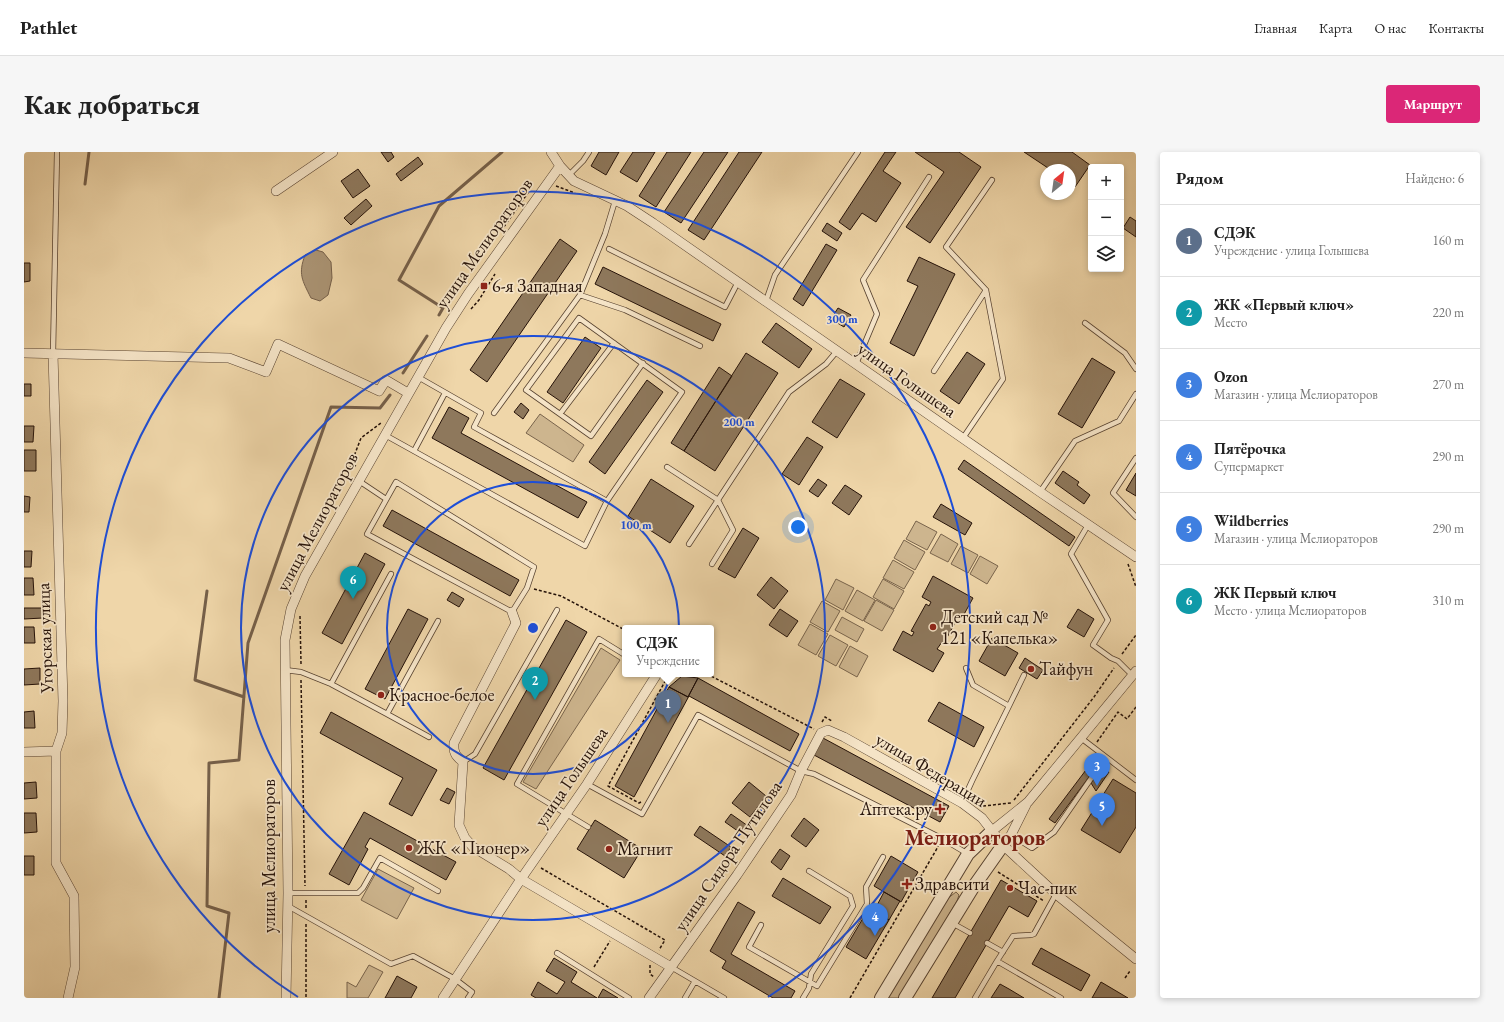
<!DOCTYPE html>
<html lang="ru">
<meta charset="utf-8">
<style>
body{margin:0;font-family:"EB Garamond",serif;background:#f6f6f6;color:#222}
.controls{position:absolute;right:12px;top:12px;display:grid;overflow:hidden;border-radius:4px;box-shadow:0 2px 6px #0003}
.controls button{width:36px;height:36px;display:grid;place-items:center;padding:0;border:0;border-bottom:1px solid #e0e0e0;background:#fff;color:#222;font:20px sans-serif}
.compass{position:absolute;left:1016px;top:12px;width:36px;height:36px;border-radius:50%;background:#fff;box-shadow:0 2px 6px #0003;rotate:29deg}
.you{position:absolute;left:774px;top:375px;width:14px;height:14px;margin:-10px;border:3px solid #fff;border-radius:50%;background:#1a73e8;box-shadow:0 0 0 6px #1a73e833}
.badge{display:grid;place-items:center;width:26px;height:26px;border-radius:50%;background:#db2777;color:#fff;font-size:13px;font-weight:700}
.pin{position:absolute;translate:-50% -33px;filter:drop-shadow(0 1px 2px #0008)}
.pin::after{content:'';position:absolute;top:21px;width:14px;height:12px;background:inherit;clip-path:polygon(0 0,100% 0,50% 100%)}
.popup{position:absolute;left:598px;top:473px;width:92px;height:52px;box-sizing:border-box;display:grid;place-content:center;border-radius:4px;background:#fff;filter:drop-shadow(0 1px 3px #0005);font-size:13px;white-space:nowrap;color:#767676}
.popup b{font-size:15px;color:#222}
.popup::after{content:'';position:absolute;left:50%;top:100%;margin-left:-8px;border:8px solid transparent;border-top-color:#fff}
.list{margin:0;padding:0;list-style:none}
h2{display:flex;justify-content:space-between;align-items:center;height:52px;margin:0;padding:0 16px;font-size:17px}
h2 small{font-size:13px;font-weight:400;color:#767676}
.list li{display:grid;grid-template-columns:26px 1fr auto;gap:12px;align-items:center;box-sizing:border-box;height:72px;padding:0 16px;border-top:1px solid #e0e0e0}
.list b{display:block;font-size:15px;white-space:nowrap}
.list p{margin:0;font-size:13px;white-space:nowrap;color:#767676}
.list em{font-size:13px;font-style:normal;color:#767676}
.icon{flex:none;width:22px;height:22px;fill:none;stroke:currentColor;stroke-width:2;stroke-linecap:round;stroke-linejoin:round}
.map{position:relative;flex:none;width:1112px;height:846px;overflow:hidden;border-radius:4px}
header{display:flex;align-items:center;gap:24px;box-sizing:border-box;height:56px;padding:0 20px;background:#fff;border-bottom:1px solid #e0e0e0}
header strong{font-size:19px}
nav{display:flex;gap:22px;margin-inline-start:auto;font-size:14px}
.intro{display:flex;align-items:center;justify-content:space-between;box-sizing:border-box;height:96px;padding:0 24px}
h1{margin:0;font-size:28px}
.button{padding:10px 18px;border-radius:4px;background:#db2777;color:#fff;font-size:14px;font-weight:700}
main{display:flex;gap:24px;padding:0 24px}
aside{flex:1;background:#fff;border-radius:4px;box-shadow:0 2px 6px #0003}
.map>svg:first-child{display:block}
.green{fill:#cdb58e;stroke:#79644c}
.water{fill:#aa9373;stroke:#755f49}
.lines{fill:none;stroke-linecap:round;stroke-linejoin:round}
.stream{stroke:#755f49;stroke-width:3}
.building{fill:#8e785c;stroke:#251209}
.service-casing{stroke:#584331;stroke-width:6}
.minor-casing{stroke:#584331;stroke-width:10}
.tertiary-casing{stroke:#584331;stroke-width:14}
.path{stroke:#251209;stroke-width:1.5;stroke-dasharray:3 2;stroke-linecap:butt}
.service{stroke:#f5e4c7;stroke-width:4.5}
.minor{stroke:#f5e4c7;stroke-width:9}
.tertiary{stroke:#f5e4c7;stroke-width:12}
.ring{fill:none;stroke:#1d4ed8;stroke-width:2}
.poi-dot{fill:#8f2418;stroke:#f5e4c7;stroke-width:1.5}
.labels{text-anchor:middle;stroke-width:3.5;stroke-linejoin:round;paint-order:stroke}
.street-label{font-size:18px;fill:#251209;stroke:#f5e4c7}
.poi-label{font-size:18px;fill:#251209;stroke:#f5e4c7;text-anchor:start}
.district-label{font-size:22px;font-weight:bold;fill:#7a1f14;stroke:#f5e4c7}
.centre{fill:#1d4ed8;stroke:#f5e4c7;stroke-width:2}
.ring-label{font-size:12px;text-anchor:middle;font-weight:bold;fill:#1d4ed8;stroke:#f5e4c7;stroke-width:3.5;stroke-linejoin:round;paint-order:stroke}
</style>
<header>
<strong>Pathlet</strong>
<nav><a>Главная</a><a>Карта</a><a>О нас</a><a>Контакты</a></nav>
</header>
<div class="intro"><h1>Как добраться</h1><a class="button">Маршрут</a></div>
<main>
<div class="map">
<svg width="1112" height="846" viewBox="0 0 1112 846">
<rect width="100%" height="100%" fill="#efd6a9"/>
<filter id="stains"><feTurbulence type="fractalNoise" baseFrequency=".005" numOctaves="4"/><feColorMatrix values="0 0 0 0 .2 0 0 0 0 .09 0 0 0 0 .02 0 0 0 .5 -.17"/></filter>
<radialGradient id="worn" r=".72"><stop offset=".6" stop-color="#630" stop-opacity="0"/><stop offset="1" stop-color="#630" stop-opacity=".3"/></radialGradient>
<!-- green -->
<path class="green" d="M516 262 560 293 549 310 502 281Z
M892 369 913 380 903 398 882 387Z
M917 382 934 392 924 410 906 401Z
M880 388 901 400 891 418 870 406Z
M937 394 954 403 944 421 927 412Z
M956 404 974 414 963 432 946 422Z
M869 408 890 420 880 437 859 426Z
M812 427 830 436 819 458 801 448Z
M859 427 880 439 870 457 849 445Z
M833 438 851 448 839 469 821 459Z
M852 448 870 458 858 479 840 469Z
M798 449 816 459 804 480 786 470Z
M818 465 840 477 833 490 811 478Z
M786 472 804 482 792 503 774 493Z
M806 483 824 493 812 514 794 504Z
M826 494 844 504 833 525 815 515Z
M577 496 596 508 512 637 499 630Z
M354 717 390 736 373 767 337 748Z
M932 740 935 743 933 749 875 846H861L919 750Z
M345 813 359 820 344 846H323V830L332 835Z"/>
<!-- water -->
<path class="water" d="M292 98 299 100 307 110 308 126 304 143 296 149 287 146C278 128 274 122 281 103Z"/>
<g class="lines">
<!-- stream -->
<path class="stream" d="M61 32 65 0
M415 163 419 156 375 128 415 54 478 0
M379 221 403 184
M183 439 171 528 220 545
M195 846 205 761 183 754 185 611 215 608 224 491 307 255 356 256 366 243"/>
</g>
<!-- building -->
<path class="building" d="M357 0H367L370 5 364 10Z
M575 0H595L582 23 567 14Z
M609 0H631L613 30 596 20Z
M643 0H667L632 55 615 44Z
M680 0H704L657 71 640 60Z
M715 0H738L680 88 664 78Z
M861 0H872L859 19 877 31 852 70 838 61 826 78 815 70Z
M891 0H935L957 15 906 91 882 75 920 20Z
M1000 0H1048L1066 13 1051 35 1046 31V18H1027Z
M394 5 399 12 377 29 372 22Z
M334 17 346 34 329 46 317 29Z
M342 47 348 54 327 73 320 66Z
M1106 65 1112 69V85L1099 76Z
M803 71 818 81 813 89 798 79Z
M536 87 553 99 463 230 446 218Z
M802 92 813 98 779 154 769 147Z
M895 105 931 122 890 204 866 191 894 134 883 129Z
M0 111H6V129L0 130Z
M579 115 697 172 689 189 571 132Z
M814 156 827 163 820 175 807 167Z
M752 171 788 197 775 216 738 190Z
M561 185 577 196 539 251 523 240Z
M943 200 961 212 935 252 916 239Z
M722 201 754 221 691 319 660 299Z
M1068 206 1091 220 1058 276 1034 262Z
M695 215 708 224 660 299 647 291Z
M816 227 841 242 813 286 788 270Z
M623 228 639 240 581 322 565 310Z
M0 232H7V244H0Z
M497 251 505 258 499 267 490 260Z
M425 255 445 266 437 281 563 350 554 366 408 286Z
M0 274H10L9 290H0Z
M783 285 799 295 775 333 758 322Z
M0 298H12V319H0Z
M940 308 1051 385 1045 394 934 317Z
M1039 319 1055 330 1053 333 1066 343 1060 352 1031 331Z
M1112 321V344L1102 338Z
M627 327 670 354 646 391 604 364Z
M794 327 803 333 794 345 785 339Z
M821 333 838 344 825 363 808 351Z
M0 344 6 345 5 360H0Z
M917 352 948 371 941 383 909 365Z
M368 358 495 428 486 444 359 374Z
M719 376 735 386 711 426 694 417Z
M0 399H8L7 415H0Z
M341 401 361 412 318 492 298 481Z
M909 424 949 446 938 466 933 463 929 470 931 471 920 491 918 490 913 497 920 501 909 520 869 498 879 479 888 484 890 480 887 479 902 452 905 454 907 450 898 445Z
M747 425 764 439 750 457 733 443Z
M0 426H9L10 443H0Z
M428 440 440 447 435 455 423 448Z
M0 456H19V466L0 467Z
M384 457 404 467 361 547 341 537Z
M756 457 774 469 763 485 745 473Z
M1054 457 1070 467 1060 485 1043 475Z
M542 468 563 480 480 628 459 616Z
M0 475H10L11 491H0Z
M968 486 994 501 981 524 955 509Z
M1001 506 1019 518 1013 527 995 516Z
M16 516V532L0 533V517Z
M658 524 674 526 664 545 645 535Z
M674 526 775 582 766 599 665 544 610 645 591 634 645 535 664 545Z
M915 550 960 575 950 595 904 569Z
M10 559 11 576H0V560Z
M307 560 413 618 388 664 365 652 379 626 296 581Z
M799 586 925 654 916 670 790 603Z
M1071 606 1076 610 1031 671 1025 667Z
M1077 615 1085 620 1072 639 1067 631Z
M1089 627 1112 641V675L1096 701 1057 678Z
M12 630 13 646 0 647V631Z
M725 630 742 644 726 665 708 651Z
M423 636 431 640 425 652 416 648Z
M340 660 432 710 422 728 346 686 341 695 344 697 325 733 305 722Z
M0 661H12L13 680 0 681Z
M707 662 724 674 718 682 701 670Z
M780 666 795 678 782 695 767 684Z
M571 668 618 697 600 726 553 697Z
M676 674 707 695 701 704 670 683Z
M756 697 766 704 757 718 747 710Z
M0 704H10V723H0Z
M867 704 894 720 877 750 850 734Z
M759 726 807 755 796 772 748 744Z
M977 728 1013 749 1004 765 985 754 931 846H908Z
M860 740 876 749 865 768 850 759Z
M714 750 731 760 707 802 771 839 767 846H749L698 816 702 809 686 799Z
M845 756 865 768 842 807 822 795Z
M1017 796 1066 823 1057 839 1008 812Z
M530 806 553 820 547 830 573 846H512L507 843 514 830 533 842 541 830 522 819Z
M373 824 393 835 387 846H361Z
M1077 830 1104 846H1068Z
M976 832 985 837 1000 846H967Z
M579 837 594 846H574Z"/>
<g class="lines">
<!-- service casing -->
<g class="service-casing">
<path id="service" d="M545 23 559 9 565 0
M585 97 701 155 714 130
M556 143 601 158 676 194
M742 149 751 123 834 0
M1061 171 1101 201 1112 217
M29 202 33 0
M832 212 853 162 839 128 905 25
M910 219 962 138
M470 261 556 143 581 82 591 49
M536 262 590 191
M361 283 561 394 583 349 450 275 457 261 394 225
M939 286 979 227 962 138 922 95 968 28
M390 299 421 241
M1112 306 1089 341 1112 365
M643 315 694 348 709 378 688 412
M335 329 362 347
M372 330 510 415 503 436 488 460 343 382Z
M1016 340 1051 289 1095 269 1112 242
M583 349 658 240 555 166 502 238 567 284 619 211
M1064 373 1047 402 1084 468 1069 493 1087 506 1094 509 1108 523
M665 392 765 240 802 212 813 199
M261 518 277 520 307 532 363 562 414 469
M307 532 367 422
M985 554 1000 523
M363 562 405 585
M1057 586 1112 628
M439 610 451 602 533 458
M563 632 618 662 674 563 777 619 790 622 919 687 944 702
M938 651 948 629 985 554 949 533 942 516
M564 675 493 632 575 487 601 503
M987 683 1008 696 1030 680 1082 605
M264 741H334L339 736 356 706 414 739
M1032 742 1010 782 1007 783 989 784 973 809 1037 846
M264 754 367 812 389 804 431 827 448 840 444 846
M928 771 946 781
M737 773 725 795 793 834 843 752 842 735 859 705
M963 791 979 800
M533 801 605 846
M647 815 700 846
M661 846 671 829
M779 846 785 836 787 822 829 754 826 744 785 719
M951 846 973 809"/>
</g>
<!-- minor casing -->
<g class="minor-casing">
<path id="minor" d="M527 0 536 14 550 29 603 54 629 71 1016 340 1112 405
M252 39 309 0
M0 201 205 206 242 220 254 192 355 239 362 228 384 241
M29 202 39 549 38 581 32 599V711L50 744 51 815 44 846
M488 460 492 471 430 591C429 601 432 604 439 610L435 673 441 686 449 695 485 717 497 727 647 815
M0 600 32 599
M968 679 1004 650 1112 519
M979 693 987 683 1002 653
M262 846 264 741 261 488 267 457 281 424 422 176 444 142 536 14
M419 846 497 727 563 632 633 522
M625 846 713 723 767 643 777 619 797 581 804 578 820 585 938 651 958 666 979 693 1032 742 1112 807"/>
</g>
<!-- tertiary casing -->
<g class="tertiary-casing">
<path id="tertiary" d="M857 846 944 702 968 679
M881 846 948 737 979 693"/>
</g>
<!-- path -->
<path class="path" d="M532 34 551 41
M477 79 506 38
M447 157 455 148 471 122
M332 314 327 312 337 286 357 271
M284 397 324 322 327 312
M1104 412 1112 435
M510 437 537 444 601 478
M276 464 277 512
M1098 502 1112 483
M683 522 790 577
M277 528 281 734
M798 570 801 565 808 569
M1073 590 1094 560 1103 567 1112 555
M990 648 1070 545 1090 516
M617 650 615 651 584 634 645 522
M959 654 987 651
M517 716 641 788 635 798
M974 720 1020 749
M282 748V756
M282 772V846
M626 813V822L630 825
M570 815 586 789
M1101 826 1106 819
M826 846 915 693"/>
<!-- service -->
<use href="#service" class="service"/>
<!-- minor -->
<use href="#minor" class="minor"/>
<!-- tertiary -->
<use href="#tertiary" class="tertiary"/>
</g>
<!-- distance rings -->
<g class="ring">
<circle cx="509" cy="476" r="146"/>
<circle cx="509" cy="476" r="292"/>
<path d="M274 845A437 437 0 1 1 744 845"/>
</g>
<!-- markers -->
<g class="poi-dot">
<rect x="456" y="130" width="8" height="8" rx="2"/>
<circle cx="909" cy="475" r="4"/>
<circle cx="1007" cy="517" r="4"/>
<circle cx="357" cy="543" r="4"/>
<path d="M914 651h4v4h4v4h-4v4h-4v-4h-4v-4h4z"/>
<circle cx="385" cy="696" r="4"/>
<circle cx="585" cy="697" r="4"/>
<path d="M881 726h4v4h4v4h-4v4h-4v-4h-4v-4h4z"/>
<circle cx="986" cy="736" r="4"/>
</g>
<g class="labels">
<!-- street labels -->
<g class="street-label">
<text transform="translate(460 91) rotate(-55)" y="6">улица Мелиораторов</text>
<text transform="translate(883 228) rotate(35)" y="6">улица Голышева</text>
<text transform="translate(293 370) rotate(-62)" y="6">улица Мелиораторов</text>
<text transform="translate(21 486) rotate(-92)" y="6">Угорская улица</text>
<text transform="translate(907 618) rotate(31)" y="6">улица Федерации</text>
<text transform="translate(547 625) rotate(-56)" y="6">улица Голышева</text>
<text transform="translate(245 704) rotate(-90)" y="6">улица Мелиораторов</text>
<text transform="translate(704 704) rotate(-56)" y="6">улица Сидора Путилова</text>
</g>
<!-- poi labels -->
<g class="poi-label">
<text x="468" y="140">6-я Западная</text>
<text x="917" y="471">Детский сад №<tspan x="917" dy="21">121 «Капелька»</tspan></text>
<text x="1015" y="523">Тайфун</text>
<text x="365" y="549">Красное-белое</text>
<text x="908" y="663" text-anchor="end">Аптека.ру</text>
<text x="393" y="702">ЖК «Пионер»</text>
<text x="593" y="703">Магнит</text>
<text x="891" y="738">Здравсити</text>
<text x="994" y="742">Час-пик</text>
</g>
<!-- district labels -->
<g class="district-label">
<text x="951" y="693">Мелиораторов</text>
</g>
</g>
<circle cx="509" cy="476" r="6" class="centre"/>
<g class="ring-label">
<text x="818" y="171">300 m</text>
<text x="715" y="274">200 m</text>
<text x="612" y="377">100 m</text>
</g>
<rect width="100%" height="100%" filter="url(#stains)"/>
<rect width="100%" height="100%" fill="url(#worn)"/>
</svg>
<div class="controls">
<button>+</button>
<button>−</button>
<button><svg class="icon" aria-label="layers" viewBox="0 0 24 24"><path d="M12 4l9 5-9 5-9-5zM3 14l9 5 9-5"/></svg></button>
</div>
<svg class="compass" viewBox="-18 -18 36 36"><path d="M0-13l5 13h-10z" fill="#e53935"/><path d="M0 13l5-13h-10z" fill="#767676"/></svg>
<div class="you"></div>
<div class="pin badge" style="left:644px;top:571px;background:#5c6f8a">1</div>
<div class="popup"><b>СДЭК</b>Учреждение</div>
<div class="pin badge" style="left:511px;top:548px;background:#0f9aa8">2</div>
<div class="pin badge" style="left:1073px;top:634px;background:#3f7fe0">3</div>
<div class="pin badge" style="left:851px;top:784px;background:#3f7fe0">4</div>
<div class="pin badge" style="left:1078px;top:674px;background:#3f7fe0">5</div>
<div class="pin badge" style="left:329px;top:447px;background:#0f9aa8">6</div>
</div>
<aside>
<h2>Рядом<small>Найдено: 6</small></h2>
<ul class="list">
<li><span class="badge" style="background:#5c6f8a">1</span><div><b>СДЭК</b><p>Учреждение · улица Голышева</p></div><em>160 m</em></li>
<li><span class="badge" style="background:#0f9aa8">2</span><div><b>ЖК «Первый ключ»</b><p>Место</p></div><em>220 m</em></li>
<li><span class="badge" style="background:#3f7fe0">3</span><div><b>Ozon</b><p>Магазин · улица Мелиораторов</p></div><em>270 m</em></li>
<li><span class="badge" style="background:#3f7fe0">4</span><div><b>Пятёрочка</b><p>Супермаркет</p></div><em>290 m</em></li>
<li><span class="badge" style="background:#3f7fe0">5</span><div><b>Wildberries</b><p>Магазин · улица Мелиораторов</p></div><em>290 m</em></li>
<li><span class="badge" style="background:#0f9aa8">6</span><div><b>ЖК Первый ключ</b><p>Место · улица Мелиораторов</p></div><em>310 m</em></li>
</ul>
</aside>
</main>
